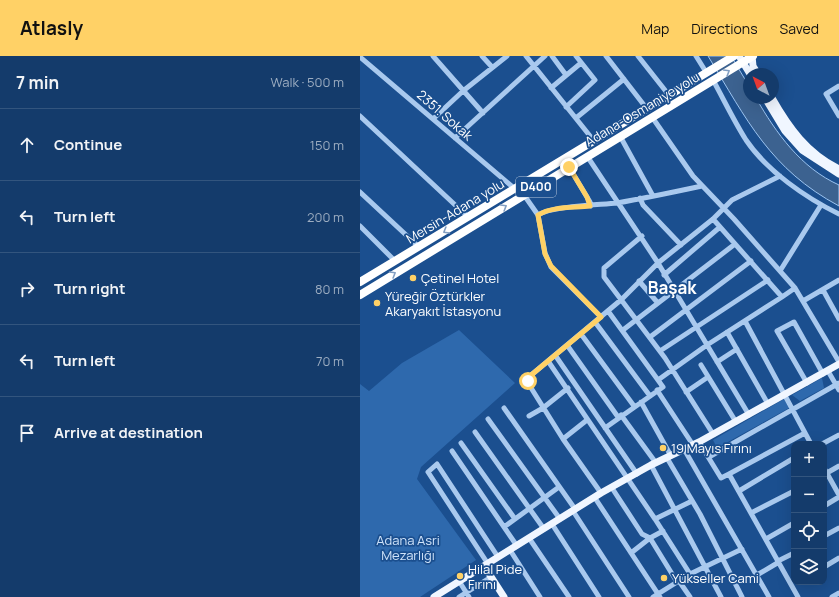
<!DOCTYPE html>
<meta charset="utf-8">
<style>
body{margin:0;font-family:Manrope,sans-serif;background:#214673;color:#f1f3f6}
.controls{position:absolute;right:12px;bottom:12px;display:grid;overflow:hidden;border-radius:8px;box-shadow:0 4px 16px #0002}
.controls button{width:36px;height:36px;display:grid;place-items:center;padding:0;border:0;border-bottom:1px solid #33557e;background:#143b6b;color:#f1f3f6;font:20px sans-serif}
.compass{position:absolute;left:383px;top:12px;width:36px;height:36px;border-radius:50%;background:#143b6b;box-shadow:0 4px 16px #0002;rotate:319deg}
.stop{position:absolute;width:12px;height:12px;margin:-9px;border:3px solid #ffd166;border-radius:50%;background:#fff}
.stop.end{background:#ffd166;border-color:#fff;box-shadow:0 1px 4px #0008}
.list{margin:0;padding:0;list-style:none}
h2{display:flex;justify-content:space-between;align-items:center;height:52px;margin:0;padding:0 16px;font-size:17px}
h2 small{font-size:13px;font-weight:400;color:#9dadc1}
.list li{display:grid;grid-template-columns:26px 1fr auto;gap:12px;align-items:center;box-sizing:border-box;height:72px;padding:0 16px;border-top:1px solid #33557e}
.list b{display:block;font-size:15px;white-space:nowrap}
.list em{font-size:13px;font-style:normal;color:#9dadc1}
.icon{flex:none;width:22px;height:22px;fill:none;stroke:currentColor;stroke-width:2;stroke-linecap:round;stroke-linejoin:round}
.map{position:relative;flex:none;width:479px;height:541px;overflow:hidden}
header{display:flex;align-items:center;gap:24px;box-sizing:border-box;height:56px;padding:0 20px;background:#ffd166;color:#111}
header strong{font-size:19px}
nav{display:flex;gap:22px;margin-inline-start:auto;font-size:14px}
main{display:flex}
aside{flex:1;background:#143b6b}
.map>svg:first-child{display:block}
.green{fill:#2e69ad}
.water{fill:#3c6290;stroke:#9cc4f0}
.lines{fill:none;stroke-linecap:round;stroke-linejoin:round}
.minor{stroke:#a9c9ee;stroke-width:5}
.major{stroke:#f0f6ff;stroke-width:7}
.highway{stroke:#fff;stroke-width:8}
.oneway{stroke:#829ec1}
.route{stroke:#ffd166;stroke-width:5}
.poi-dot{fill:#ffd166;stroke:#1b4f8f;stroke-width:1.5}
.labels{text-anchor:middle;stroke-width:3.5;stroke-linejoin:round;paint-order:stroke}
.shield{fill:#1b4f8f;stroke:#bbcadd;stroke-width:1}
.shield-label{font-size:12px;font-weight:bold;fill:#fff}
.street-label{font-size:13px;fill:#fff;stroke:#1b4f8f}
.poi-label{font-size:13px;fill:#fff;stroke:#1b4f8f;text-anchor:start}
.park-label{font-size:13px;fill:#cfe3fa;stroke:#1b4f8f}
.district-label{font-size:17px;font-weight:bold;fill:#fff;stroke:#1b4f8f}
</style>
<header>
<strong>Atlasly</strong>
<nav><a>Map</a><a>Directions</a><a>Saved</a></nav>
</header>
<main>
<aside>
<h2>7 min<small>Walk · 500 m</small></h2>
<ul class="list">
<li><svg class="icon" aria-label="ahead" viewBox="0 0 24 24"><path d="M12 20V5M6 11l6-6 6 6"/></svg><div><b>Continue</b></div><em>150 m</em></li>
<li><svg class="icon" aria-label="left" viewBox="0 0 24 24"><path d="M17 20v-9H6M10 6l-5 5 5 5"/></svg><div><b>Turn left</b></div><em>200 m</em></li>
<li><svg class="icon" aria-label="right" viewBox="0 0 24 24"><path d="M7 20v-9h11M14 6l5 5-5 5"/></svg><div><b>Turn right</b></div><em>80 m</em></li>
<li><svg class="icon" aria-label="left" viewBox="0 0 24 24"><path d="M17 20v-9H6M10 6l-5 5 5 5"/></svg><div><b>Turn left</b></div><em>70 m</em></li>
<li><svg class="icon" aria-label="arrive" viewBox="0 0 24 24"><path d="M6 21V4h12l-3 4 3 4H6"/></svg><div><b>Arrive at destination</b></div></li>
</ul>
</aside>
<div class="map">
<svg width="479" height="541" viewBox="0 0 479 541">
<rect width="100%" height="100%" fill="#1b4f8f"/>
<!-- green -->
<path class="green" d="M99 274 155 327 61 411 57 423 116 504 60 541H0V328L9 335 42 307Z
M462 322 464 332 440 345 432 339Z
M424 343 429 352 357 392 353 384Z"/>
<!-- water -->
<path class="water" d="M348 0H371L389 30V42H396C416 77 441 112 479 129V150C410 113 387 64 348 0Z"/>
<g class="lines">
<!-- minor -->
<path class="minor" d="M73 0 123 57
M122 0 132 11
M166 0 234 85
M192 0 206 19
M246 0 287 53
M278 0 308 38
M336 0 346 16
M0 1 155 133
M353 24C364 44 374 65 386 84 407 115 446 142 479 158
M479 30 466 38 479 60
M191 32 221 7
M206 51 235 24 216 0
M0 60 108 161
M292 61 333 120 374 163 435 232
M216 62 264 23
M73 63 103 35 147 0
M260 80 293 140
M95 82 185 0
M227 100 298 207 262 243 170 320 168 327 203 383 241 437
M209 111 230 146 231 150
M0 136 59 191
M164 139 178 159
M280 142 283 149 321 189
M353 163 422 241 435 232 479 306
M0 170 35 205
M282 180 244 212V221L305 302 353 378
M420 215 461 149
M304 219 360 171
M279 225 297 246
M463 234 479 263
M443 245 479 224
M241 261 191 211 185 197 178 159C192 150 239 149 257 147 286 142 314 136 342 130
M385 265 451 388
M235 266 290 340
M263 274 375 188
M367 276 408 348
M221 278 274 350
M290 281 391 205
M207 289 258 361
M300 295 408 224
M195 299 277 418
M188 305 295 463 330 518
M357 306 377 293
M341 309 376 366
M468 315 479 334
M298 324 347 289 422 241
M447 327 417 275 434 266 463 318
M297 334 333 389
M326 336 348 321
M281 346 311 400
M144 352 215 453
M261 359 296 407
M389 359 298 207 353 163 372 144 420 120
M169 360 183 352 208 332
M128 363 200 463
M245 372 303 331 248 255
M115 376 184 473
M203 383 227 364
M339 386 361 422 369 418 438 541
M101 387 155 463
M462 388 479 379
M324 393 409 541
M92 395 157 490
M349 401 479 327
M307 402 340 458 382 541
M291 409 361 541
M464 412 479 439
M369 418 445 377
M465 418 479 410
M252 432 282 478 290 482 317 526
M379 435 434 402
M235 442 300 541
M464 450 479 441
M213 455 269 541
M391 457 434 435
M295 463 332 445
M192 468 239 541
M144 471 199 431
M464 480 479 472
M169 482 209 541
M406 483 434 467
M150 494 180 541
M271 497 290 482 303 475
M418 505 434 497
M128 508 68 416 77 408 138 501
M464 511 479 502
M397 519 419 506
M99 525 109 541
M319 525 330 541
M99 541 131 521
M293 541 330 518 382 493
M472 541 479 537"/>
<!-- major -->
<path class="major" d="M379 0 390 18
M392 0 393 10 398 18
M405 42 425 75 442 94 479 118
M412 42C429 72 447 97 479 113
M124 510 144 541
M74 541 241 437 291 409 339 386 479 308"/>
<!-- highway -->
<path class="highway" d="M0 226 374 0
M0 239 393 0"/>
</g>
<!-- one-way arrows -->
<defs><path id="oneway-chevron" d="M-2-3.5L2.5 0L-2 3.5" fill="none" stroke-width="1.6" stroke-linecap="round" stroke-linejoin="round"/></defs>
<g class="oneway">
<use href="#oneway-chevron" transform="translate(367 16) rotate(-31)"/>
<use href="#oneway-chevron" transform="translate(144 151) rotate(-31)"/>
<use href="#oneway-chevron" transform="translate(86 175) rotate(149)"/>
<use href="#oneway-chevron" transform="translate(33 218) rotate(-31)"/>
</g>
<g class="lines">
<!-- route -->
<path class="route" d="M168 325 170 320 241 261 191 210 185 198 178 159C192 150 215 152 230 150L227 141 209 111"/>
</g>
<!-- markers -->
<g class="poi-dot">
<circle cx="53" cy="222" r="4"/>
<circle cx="17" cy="247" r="4"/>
<circle cx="303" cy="392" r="4"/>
<circle cx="100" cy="520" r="4"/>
<circle cx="304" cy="522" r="4"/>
</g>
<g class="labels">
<!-- shield labels -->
<rect class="shield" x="156" y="121" width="40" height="20" rx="3"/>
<g class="shield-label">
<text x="176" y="135">D400</text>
</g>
<!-- street labels -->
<g class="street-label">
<text transform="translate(282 53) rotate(-31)" y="5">Adana-Osmaniye yolu</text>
<text transform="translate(85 59) rotate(41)" y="5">2351. Sokak</text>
<text transform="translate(95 155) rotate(-31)" y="5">Mersin-Adana yolu</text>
</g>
<!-- poi labels -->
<g class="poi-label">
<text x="61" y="227">Çetinel Hotel</text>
<text x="25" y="245">Yüreğir Öztürkler<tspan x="25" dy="15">Akaryakıt İstasyonu</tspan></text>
<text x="311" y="397">19 Mayıs Fırını</text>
<text x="108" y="518">Hilal Pide<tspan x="108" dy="15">Fırını</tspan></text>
<text x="312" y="527">Yükseller Cami</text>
</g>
<!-- park labels -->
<g class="park-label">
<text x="48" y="489">Adana Asri<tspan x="48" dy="15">Mezarlığı</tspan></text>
</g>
<!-- district labels -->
<g class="district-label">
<text x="312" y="238">Başak</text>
</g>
</g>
</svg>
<div class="controls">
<button>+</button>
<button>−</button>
<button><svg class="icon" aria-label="locate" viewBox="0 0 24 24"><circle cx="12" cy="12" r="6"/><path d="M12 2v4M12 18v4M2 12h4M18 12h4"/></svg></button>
<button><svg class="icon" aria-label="layers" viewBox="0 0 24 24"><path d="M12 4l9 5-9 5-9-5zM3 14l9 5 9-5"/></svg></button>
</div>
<svg class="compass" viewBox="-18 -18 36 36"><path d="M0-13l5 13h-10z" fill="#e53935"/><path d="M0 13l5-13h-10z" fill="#9dadc1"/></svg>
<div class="stop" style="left:168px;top:325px"></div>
<div class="stop end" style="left:209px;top:111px"></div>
</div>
</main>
